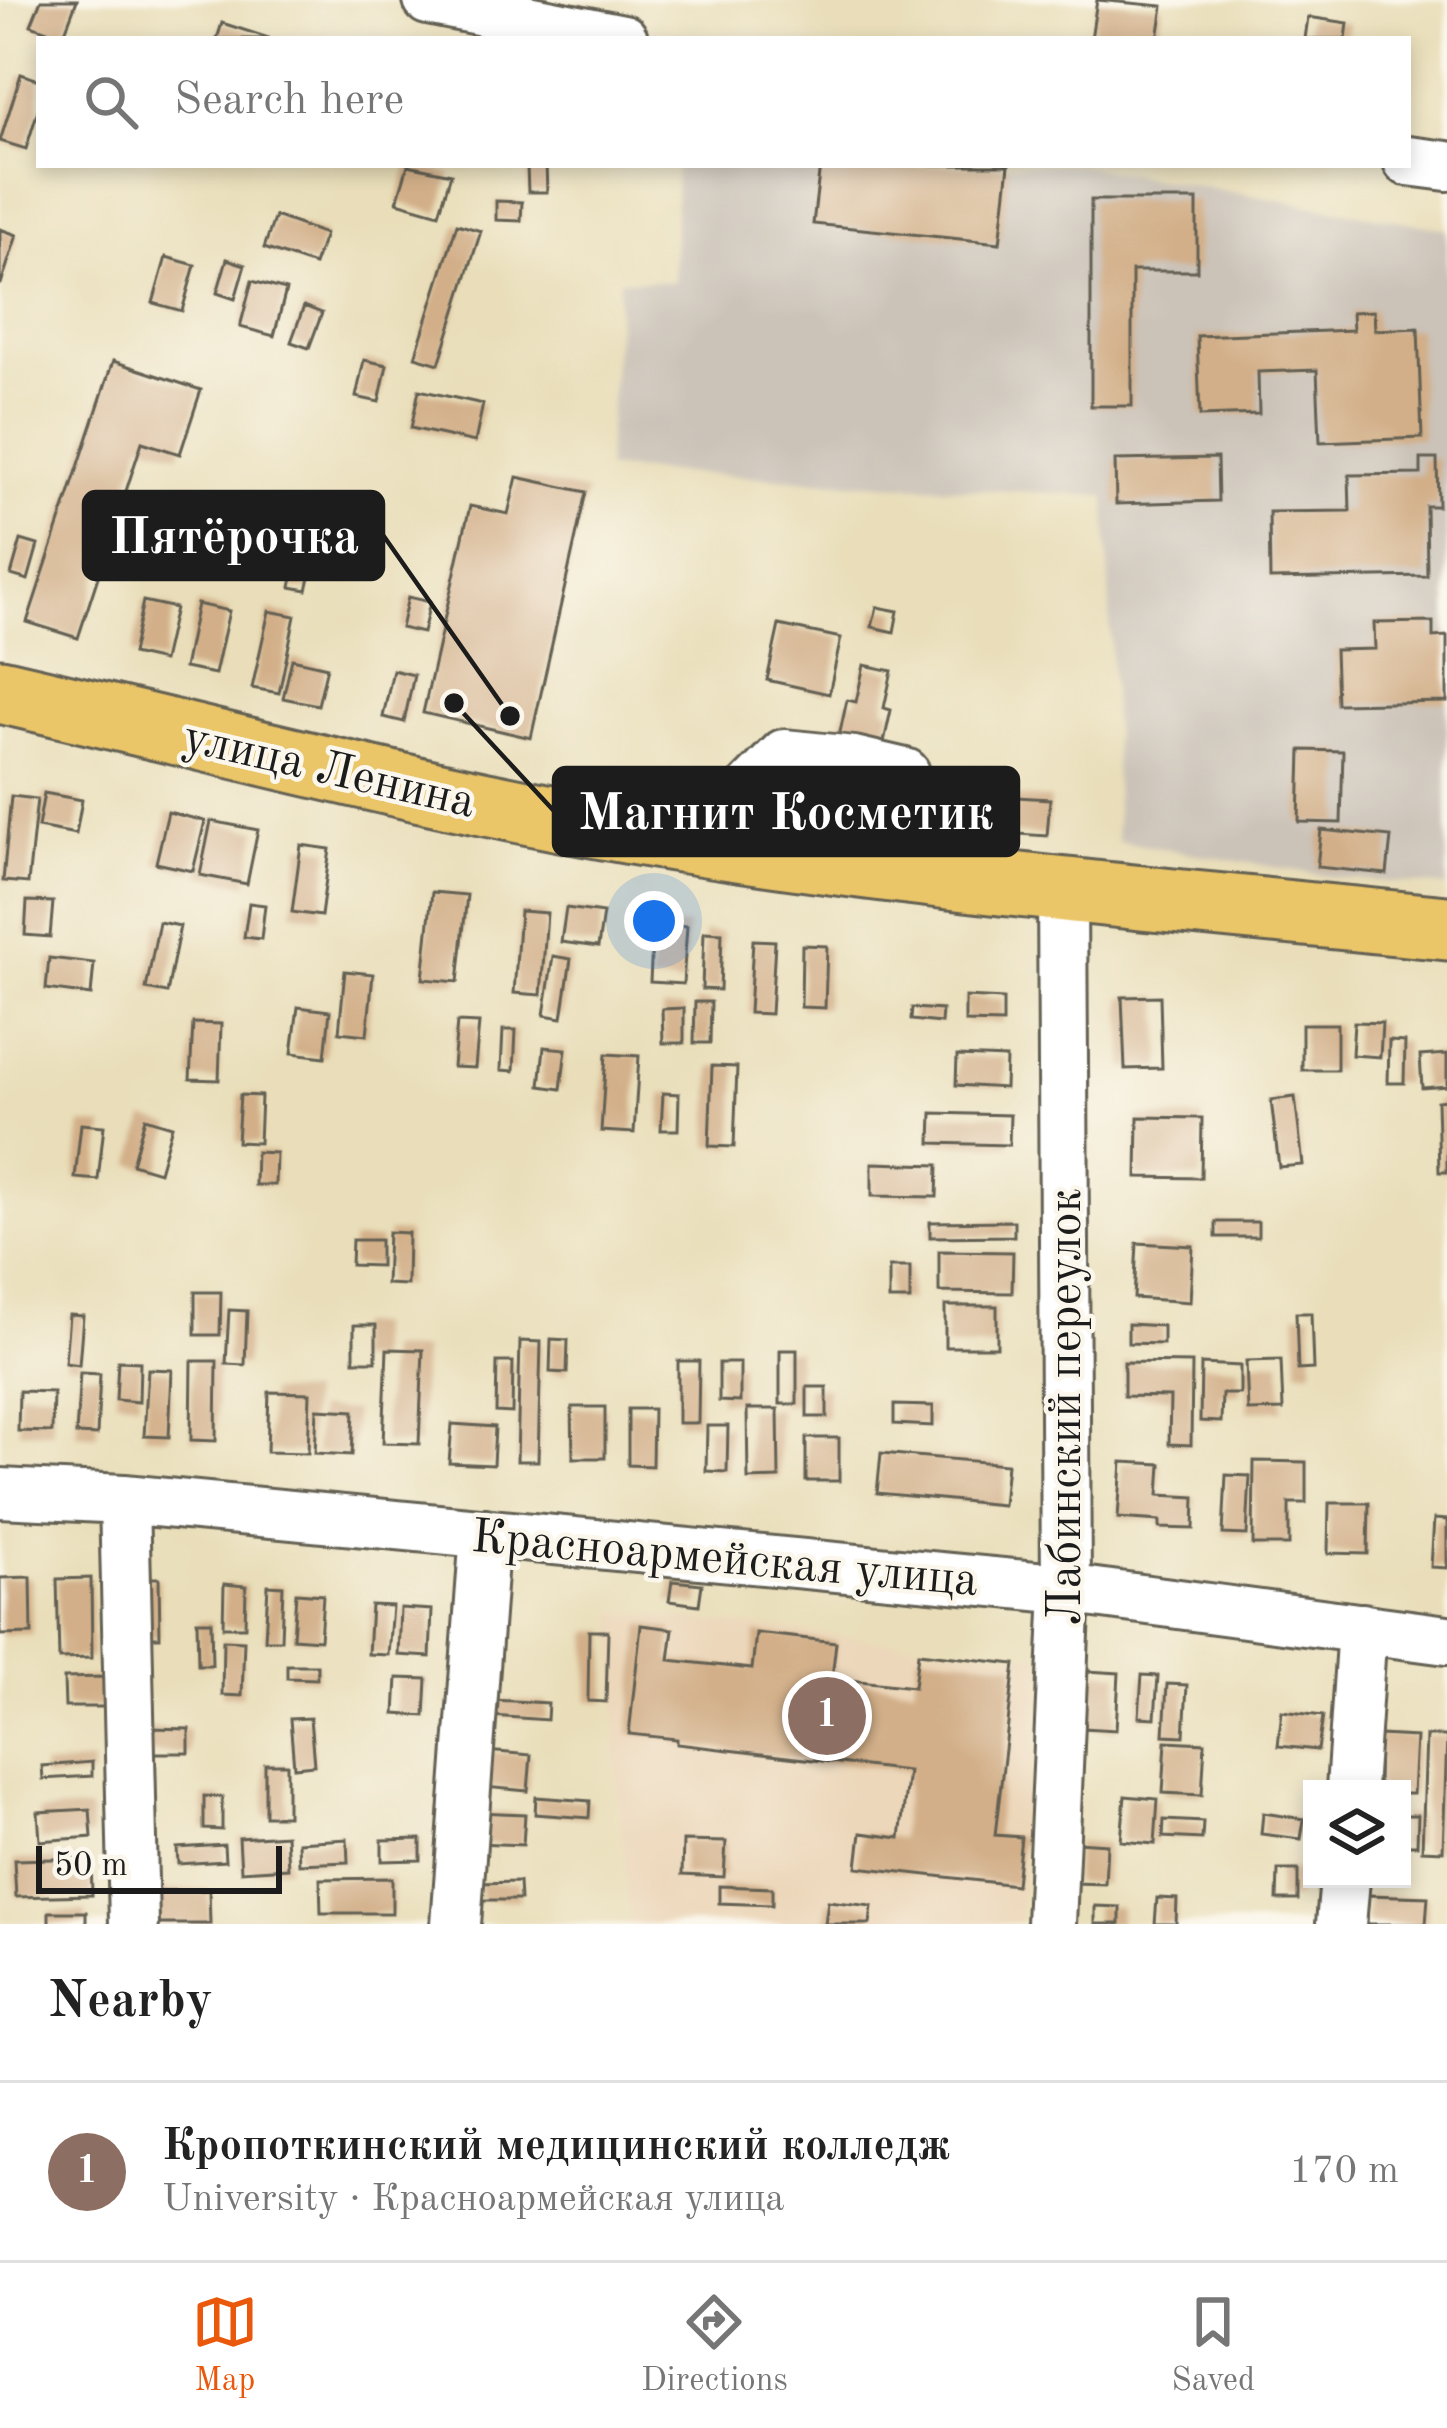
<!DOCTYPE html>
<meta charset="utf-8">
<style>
body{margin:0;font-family:"Old Standard TT",serif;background:#f2f2f2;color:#222}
.controls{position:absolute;right:36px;bottom:36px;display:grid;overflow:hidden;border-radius:0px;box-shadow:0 6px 18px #0003}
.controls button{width:108px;height:108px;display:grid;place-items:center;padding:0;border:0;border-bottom:3px solid #e0e0e0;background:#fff;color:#222;font:60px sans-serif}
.scale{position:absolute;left:36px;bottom:30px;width:246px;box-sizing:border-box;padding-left:12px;border:6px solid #1c1c1c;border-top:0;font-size:33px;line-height:42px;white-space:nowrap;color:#1c1c1c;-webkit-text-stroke:9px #fbf7ec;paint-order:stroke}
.you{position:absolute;left:654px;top:921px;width:42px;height:42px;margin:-30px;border:9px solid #fff;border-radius:50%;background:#1a73e8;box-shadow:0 0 0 18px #1a73e833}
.badge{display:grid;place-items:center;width:78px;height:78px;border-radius:50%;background:#ea580c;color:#fff;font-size:39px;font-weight:700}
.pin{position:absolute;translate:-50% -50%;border:6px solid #fff;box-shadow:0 3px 12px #0006}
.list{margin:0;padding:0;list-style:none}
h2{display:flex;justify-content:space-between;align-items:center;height:156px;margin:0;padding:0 48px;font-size:51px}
h2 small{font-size:39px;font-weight:400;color:#767676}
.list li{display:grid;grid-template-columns:78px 1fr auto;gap:36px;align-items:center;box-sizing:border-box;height:180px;padding:0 48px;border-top:3px solid #e0e0e0}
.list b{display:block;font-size:45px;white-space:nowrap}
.list p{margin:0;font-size:39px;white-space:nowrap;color:#767676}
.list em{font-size:39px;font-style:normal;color:#767676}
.icon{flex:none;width:66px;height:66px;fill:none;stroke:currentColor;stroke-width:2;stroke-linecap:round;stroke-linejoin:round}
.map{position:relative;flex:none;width:1447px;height:1924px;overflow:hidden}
.search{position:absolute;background:#fff;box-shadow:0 6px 18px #0003;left:36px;right:36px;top:36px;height:132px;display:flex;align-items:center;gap:30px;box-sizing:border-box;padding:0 42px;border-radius:0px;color:#767676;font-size:45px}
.sheet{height:336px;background:#fff}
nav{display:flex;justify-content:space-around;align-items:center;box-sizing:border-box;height:168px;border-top:3px solid #e0e0e0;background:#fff;font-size:33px;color:#767676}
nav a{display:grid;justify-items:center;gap:6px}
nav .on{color:#ea580c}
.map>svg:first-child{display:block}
.built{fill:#ecd7ba}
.industrial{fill:#cbc2b8}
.building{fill:#d2af88}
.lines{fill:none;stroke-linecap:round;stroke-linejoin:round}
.minor-casing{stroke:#646053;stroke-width:54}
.major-casing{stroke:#646053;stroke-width:69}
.minor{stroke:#fff;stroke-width:48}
.major{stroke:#ebc669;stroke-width:63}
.labels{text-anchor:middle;stroke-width:9;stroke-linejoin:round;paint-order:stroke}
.street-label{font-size:48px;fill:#1c1c1c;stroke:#fbf7ec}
.leader{fill:none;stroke:#1c1c1c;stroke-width:4.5}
.callout-dot{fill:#1c1c1c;stroke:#fbf7ec;stroke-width:4.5}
.callout{fill:#1c1c1c;stroke:#1c1c1c;stroke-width:4.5}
.callout-label{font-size:51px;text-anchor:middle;font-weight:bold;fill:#fff}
</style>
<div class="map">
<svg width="1447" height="1924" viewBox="0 0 1447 1924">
<rect width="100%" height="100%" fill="#fbf7ec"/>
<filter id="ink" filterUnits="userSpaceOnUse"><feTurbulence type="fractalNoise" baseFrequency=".00833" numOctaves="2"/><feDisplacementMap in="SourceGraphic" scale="24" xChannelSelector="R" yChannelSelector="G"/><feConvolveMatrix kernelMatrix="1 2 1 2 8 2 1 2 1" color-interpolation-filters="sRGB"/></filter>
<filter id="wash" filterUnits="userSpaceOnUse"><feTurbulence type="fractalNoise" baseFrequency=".004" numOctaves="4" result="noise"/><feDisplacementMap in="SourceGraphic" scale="48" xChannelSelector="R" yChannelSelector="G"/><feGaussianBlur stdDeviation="2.7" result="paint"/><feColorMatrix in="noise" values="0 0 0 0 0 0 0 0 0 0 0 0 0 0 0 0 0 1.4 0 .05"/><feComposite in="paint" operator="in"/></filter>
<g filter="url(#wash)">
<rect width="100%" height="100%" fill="#e9deb9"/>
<!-- built -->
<path class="built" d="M614 1612 1044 1657 1018 1924H630L616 1776Z"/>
<!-- industrial -->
<path class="industrial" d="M676 165H1075L1447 229V887L1333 877 1117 841 1106 496 606 469 620 280 674 282Z"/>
<g id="blocks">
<!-- building -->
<path class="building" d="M41 0H77L63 37 31 25Z
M1097 0 1163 6 1158 39H1091Z
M1308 17 1348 23 1346 39H1305Z
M222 23 269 38V39H217Z
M21 74 39 80V107L26 149 0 141Z
M408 165 451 174 439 214 397 202Z
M527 165H546L547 192H528Z
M820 165H1009L1000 243 813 224Z
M1091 200H1197V271H1132V406H1091Z
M496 201 522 202 521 221 496 220Z
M275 216 325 234 314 265 264 248Z
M457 224 481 231 439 364 415 357Z
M0 229 17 235 1 284H0Z
M166 257 195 265 182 311 153 303Z
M227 259 245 265 235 299 217 293Z
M252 281 286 290 274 336 240 327Z
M304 306 322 313 309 348 291 342Z
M1374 311 1375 330 1418 328 1422 438 1320 442 1317 370 1258 372 1259 414 1200 416 1197 336 1353 330 1352 312Z
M364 360 387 365 379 402 356 397Z
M113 361 201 390 180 454 142 442 78 638 27 622Z
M419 390 483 404 475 442 411 428Z
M1217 458 1218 501 1116 504 1115 460Z
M1421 459H1437L1438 506H1426L1427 576 1270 579 1269 512 1350 511 1349 475 1421 474Z
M517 477 586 492 531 738 423 713 470 506 508 514Z
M21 540 38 545 28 580 11 575Z
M299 552 315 556 307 590 291 587Z
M408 597 430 602 423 633 401 628Z
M143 601 175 608 163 661 132 654Z
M197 604 229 611 215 674 184 668Z
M877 607 898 611 894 632 872 627Z
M269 611 295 616 279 693 252 688Z
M1433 622V637L1447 636V702L1337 704 1335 650 1375 649 1374 623Z
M779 625 841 638 829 694 767 680Z
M292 659 327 667 318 705 283 698Z
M864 665 892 671 884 708 891 710 869 811 825 801 847 700 856 702Z
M393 670 414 675 404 722 383 717Z
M1301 750 1343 751 1341 823 1299 822Z
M44 793 82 800 76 834 38 827Z
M950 793 1050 799 1047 836 948 829Z
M11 796 37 799 28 883 3 881Z
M168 812 205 821 193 871 156 863Z
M211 821 258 830 247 884 200 875Z
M1321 830 1391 837 1387 874 1317 867Z
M301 845 330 849 321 916 292 912Z
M432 892 467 895 458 982 423 979Z
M27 901 53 902 50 937 25 935Z
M249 903 265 905 261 939 244 937Z
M566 908 603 913 598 947 561 942Z
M520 911 547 913 541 995 514 993Z
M159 922 180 926 167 993 146 989Z
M653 924 687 926 683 984 650 982Z
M704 932 722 933 720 990 702 989Z
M753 940 775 941 771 1014 749 1013Z
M802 945 827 946 825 1008 801 1007Z
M553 956 571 959 562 1018 544 1015Z
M49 958 94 963 91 995 46 989Z
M345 971 373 974 367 1035 339 1032Z
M1160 996 1162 1068 1125 1069 1122 997Z
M965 997 1003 999V1023L965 1022Z
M695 1002H711L710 1043H694Z
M298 1007 330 1011 325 1057 292 1053Z
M684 1008V1043H663L662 1009Z
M912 1008 942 1010 941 1023 911 1020Z
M457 1022 479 1023 475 1068 453 1067Z
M1354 1022 1382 1023 1380 1057 1352 1055Z
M193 1023 221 1024 219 1080 190 1079Z
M1302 1024H1337V1070H1302Z
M503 1030H516L514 1071 501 1070Z
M1389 1041 1405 1042 1404 1083H1388Z
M544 1047 566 1049 561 1089 540 1086Z
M606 1054 639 1056 634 1133 601 1131Z
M1447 1054V1086L1422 1088 1420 1056Z
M957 1056 1006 1058 1005 1088 956 1085Z
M712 1066 737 1067 734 1147 709 1146Z
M663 1093 679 1094 678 1130H661Z
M240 1095 261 1096 259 1143 237 1142Z
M1295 1097 1303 1165 1279 1167 1271 1100Z
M1447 1100V1172H1439L1437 1101Z
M932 1113 1010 1115 1009 1145 931 1143Z
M1138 1117 1202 1118 1201 1178 1137 1177Z
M145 1118 172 1126 159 1172 132 1164Z
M81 1124 104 1126 98 1180 75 1178Z
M256 1152 276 1153 275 1185H255Z
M872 1163 938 1165 937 1197 872 1196Z
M1014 1221V1236L930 1237V1222Z
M1216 1222H1258V1237H1216Z
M388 1232 408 1233 407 1285 386 1284Z
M352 1240H380V1266L351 1265Z
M1137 1243 1193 1246 1190 1302 1134 1298Z
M939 1251 1013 1252 1012 1293 939 1292Z
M889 1267H910V1300H889Z
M195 1292H221L220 1335H195Z
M945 1306H997V1347H945Z
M229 1310 247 1311 245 1365 226 1364Z
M1296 1313H1311L1313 1369 1298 1370Z
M69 1315 83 1316 79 1365 65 1363Z
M1128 1324 1163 1326V1344L1128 1343Z
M354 1325H376V1361H354Z
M551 1339 568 1340 567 1373 550 1372Z
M520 1341 541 1342 538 1461H517Z
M387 1349 423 1350 419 1444 383 1443Z
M780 1350H797V1404H780Z
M1281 1360 1283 1410 1248 1411 1246 1361Z
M118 1361 140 1362 139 1402 116 1400Z
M192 1361H217L216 1441 191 1440Z
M678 1361H699L698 1423H678Z
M497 1362H513L512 1413 496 1412Z
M1124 1362 1192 1363 1191 1445 1169 1444 1170 1397 1124 1396Z
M719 1363H740V1402L719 1401Z
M1201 1364 1240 1366V1394H1222L1221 1422 1200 1421Z
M148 1369 172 1370 169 1437 144 1436Z
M80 1373 100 1374 97 1435 76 1434Z
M807 1387H827V1417H807Z
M19 1391 53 1392 52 1432 18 1431Z
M269 1392 310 1393 308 1453 267 1452Z
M894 1405 933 1406V1426L894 1424Z
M572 1407H605V1458H573Z
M317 1409 354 1411 352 1455 315 1453Z
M628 1409H653L652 1466 628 1465Z
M747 1409H778L779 1478 748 1479Z
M452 1424 495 1427 493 1465 449 1463Z
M707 1426H728L727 1472 706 1471Z
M806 1438H839V1481H806Z
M881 1453 1007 1464 1003 1505 877 1493Z
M1254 1461 1306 1462V1503H1289V1545H1253Z
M1122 1462 1161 1464 1159 1495 1195 1497 1194 1529 1160 1528V1521L1118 1518Z
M1226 1475 1250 1476 1247 1535 1223 1534Z
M1329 1503H1369L1368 1554 1328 1553Z
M1434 1519 1447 1520V1568L1431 1567Z
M31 1577 32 1634 0 1635V1578Z
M91 1578 92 1658 59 1659 57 1579Z
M140 1578H159L160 1637H141Z
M672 1581 702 1584 699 1605 669 1601Z
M224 1584 246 1586 245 1627H223Z
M268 1585 283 1586 281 1640H265Z
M296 1593 323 1595 320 1640 293 1638Z
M371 1605 392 1606 388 1655 368 1654Z
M400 1608 432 1610 430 1657 398 1655Z
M197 1621H211L212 1665H198Z
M641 1625 673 1629 669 1660 752 1669 756 1633 836 1642 832 1678 914 1687 918 1653 1015 1664 995 1835 1021 1837 1016 1885 857 1867 861 1833 900 1838 908 1771 677 1744V1739L629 1734Z
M589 1631H608L606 1702 588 1701Z
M223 1640 244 1641 242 1696 222 1695Z
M287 1665H317V1679L287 1678Z
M1087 1671 1119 1673 1116 1730 1083 1728Z
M1142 1675 1158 1676 1155 1718 1139 1717Z
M105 1677 106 1707H65L64 1678Z
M397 1678 427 1679 425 1716 395 1714Z
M1167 1684 1187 1685 1184 1736 1164 1735Z
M493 1700 548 1703 547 1720 492 1716Z
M1282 1711 1323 1716 1318 1750 1278 1746Z
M310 1718 314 1765 294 1767 290 1719Z
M149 1728 189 1729V1753H148Z
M1379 1735 1416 1737 1413 1794H1402V1789H1378Z
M1426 1736H1447L1443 1851 1422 1850Z
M1166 1741 1205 1743 1202 1795 1163 1793Z
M486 1751 531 1755 528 1791 483 1787Z
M92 1762V1776L43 1779 42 1766Z
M265 1764H287V1816H265Z
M204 1796 222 1797V1830L204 1829Z
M1125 1796 1158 1799 1155 1844 1121 1841Z
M536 1797 590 1801 589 1818 535 1814Z
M90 1809 92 1837 40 1841 38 1812Z
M478 1812 525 1814 523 1845 477 1843Z
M1263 1813 1304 1819 1301 1839 1261 1834Z
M1402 1815H1418L1417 1845H1402Z
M1164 1820 1203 1822 1202 1839 1163 1837Z
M286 1835 288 1868 241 1871 239 1838Z
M347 1839 348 1862 299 1864 298 1842Z
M421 1839V1860L382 1861V1840Z
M683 1841 726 1842 724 1877 682 1875Z
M1076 1842 1107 1844 1105 1884 1074 1883Z
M224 1845 225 1861 178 1864 177 1848Z
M91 1858 92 1895 16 1897 14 1860Z
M1278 1870H1298V1900H1277Z
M392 1878V1913H321L320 1879Z
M519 1882 520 1900H480L479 1883Z
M719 1886 772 1888V1905L719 1903Z
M209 1890 210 1924H156L155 1891Z
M1368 1895 1428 1897 1426 1924H1367Z
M1157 1898 1177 1899 1176 1924H1155Z
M828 1901 872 1906 870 1924H825Z
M1095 1906 1120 1907V1924H1095Z
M49 1912H86V1924H49Z"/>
</g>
</g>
<g filter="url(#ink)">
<use href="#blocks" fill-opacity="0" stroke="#646053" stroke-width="3"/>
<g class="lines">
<!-- minor casing -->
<g class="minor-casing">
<path id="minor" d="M428 0 623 39
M1408 161 1447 166
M696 843 784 754 854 761 905 773 921 875
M0 1493 124 1499 1066 1589 1447 1640
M124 1499 134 1924
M1351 1789 1362 1628
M456 1924 485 1533
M1051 1924 1066 1589 1062 890
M1341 1924 1345 1879"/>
</g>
<!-- major casing -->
<g class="major-casing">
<path id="major" d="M0 691C232 744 464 807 699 843 947 882 1197 903 1447 928"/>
</g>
<!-- minor -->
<use href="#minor" class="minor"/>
<!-- major -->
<use href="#major" class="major"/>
</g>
</g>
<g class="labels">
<!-- street labels -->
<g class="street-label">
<text transform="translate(330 767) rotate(13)" y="17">улица Ленина</text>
<text transform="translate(1063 1407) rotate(-90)" y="17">Лабинский переулок</text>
<text transform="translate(725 1556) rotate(5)" y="17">Красноармейская улица</text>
</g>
</g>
<!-- callouts -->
<path class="leader" d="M510 716L383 535M454 703L554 811"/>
<g class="callout-dot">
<circle cx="510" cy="716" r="12"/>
<circle cx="454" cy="703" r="12"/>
</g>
<g class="callout">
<rect x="84" y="492" width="299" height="87" rx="12"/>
<rect x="554" y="768" width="464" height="87" rx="12"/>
</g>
<g class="callout-label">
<text x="234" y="553">Пятёрочка</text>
<text x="786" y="829">Магнит Косметик</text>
</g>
</svg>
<div class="controls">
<button><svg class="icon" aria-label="layers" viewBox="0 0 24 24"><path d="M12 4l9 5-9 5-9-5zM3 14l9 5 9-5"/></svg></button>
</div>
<div class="scale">50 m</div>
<div class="you"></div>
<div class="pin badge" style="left:827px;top:1716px;background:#8d6e63">1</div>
<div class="search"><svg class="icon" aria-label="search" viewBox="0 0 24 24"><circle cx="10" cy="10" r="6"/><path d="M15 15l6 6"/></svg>Search here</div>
</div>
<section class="sheet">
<h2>Nearby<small></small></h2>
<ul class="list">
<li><span class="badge" style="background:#8d6e63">1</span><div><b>Кропоткинский медицинский колледж</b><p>University · Красноармейская улица</p></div><em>170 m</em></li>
</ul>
</section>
<nav>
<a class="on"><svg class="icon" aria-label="map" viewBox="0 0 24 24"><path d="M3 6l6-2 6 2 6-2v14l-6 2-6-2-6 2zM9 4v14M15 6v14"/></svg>Map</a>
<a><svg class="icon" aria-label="directions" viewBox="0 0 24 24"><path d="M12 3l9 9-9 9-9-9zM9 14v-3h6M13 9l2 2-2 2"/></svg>Directions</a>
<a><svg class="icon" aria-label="saved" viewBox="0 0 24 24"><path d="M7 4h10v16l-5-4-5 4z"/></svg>Saved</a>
</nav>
